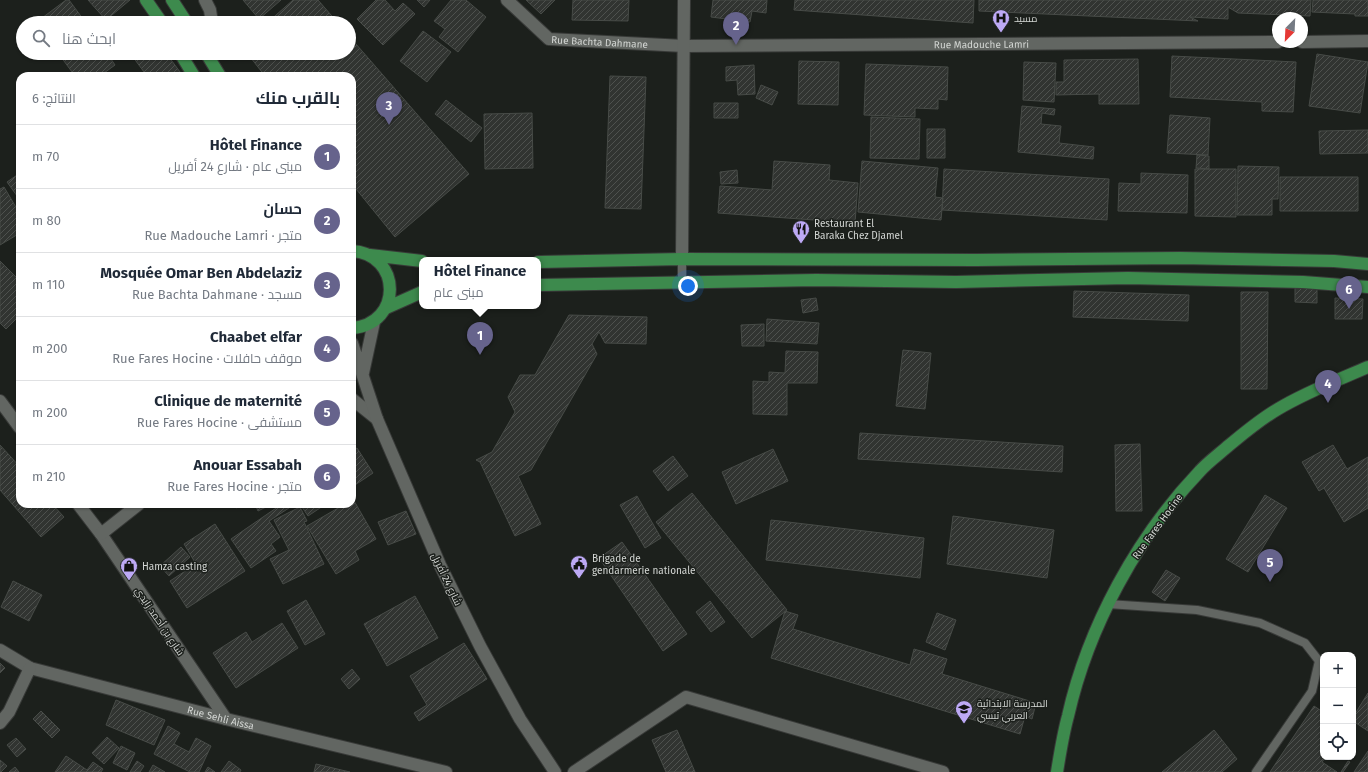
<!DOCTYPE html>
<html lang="ar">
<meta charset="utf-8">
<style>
body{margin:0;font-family:"Fira Sans",Cairo,sans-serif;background:#f2f2f3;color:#1f2937;direction:rtl}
.controls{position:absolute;right:12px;bottom:12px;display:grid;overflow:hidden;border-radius:8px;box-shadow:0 1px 3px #0004}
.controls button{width:36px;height:36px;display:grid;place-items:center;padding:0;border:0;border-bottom:1px solid #e0e1e3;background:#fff;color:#1f2937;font:20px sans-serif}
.compass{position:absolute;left:1272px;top:12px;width:36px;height:36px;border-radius:50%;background:#fff;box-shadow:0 1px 3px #0004;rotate:204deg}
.you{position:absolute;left:688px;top:286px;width:14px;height:14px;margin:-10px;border:3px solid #fff;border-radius:50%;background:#1a73e8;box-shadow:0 0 0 6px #1a73e833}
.badge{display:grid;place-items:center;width:26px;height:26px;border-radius:50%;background:#66638c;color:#fff;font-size:13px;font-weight:700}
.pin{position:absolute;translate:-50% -33px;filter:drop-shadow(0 1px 2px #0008)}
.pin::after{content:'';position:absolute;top:21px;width:14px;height:12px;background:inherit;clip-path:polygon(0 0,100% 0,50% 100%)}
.popup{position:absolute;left:419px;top:257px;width:122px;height:52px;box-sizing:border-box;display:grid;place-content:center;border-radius:8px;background:#fff;filter:drop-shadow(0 1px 3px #0005);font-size:13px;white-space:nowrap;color:#747a83}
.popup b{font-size:15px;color:#1f2937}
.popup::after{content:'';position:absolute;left:50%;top:100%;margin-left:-8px;border:8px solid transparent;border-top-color:#fff}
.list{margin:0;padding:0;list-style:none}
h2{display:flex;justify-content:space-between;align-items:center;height:52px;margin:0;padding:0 16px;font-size:17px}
h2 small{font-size:13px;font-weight:400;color:#747a83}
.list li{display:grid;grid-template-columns:26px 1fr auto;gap:12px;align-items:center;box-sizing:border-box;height:64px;padding:0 16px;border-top:1px solid #e0e1e3}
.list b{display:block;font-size:15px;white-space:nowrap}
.list p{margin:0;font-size:13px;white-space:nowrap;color:#747a83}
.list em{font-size:13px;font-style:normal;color:#747a83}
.icon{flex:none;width:22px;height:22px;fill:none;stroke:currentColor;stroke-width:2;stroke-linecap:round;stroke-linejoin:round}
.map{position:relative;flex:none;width:1368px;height:772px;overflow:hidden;direction:ltr}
.search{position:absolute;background:#fff;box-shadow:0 1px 3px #0004;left:16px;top:16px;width:340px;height:44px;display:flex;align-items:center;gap:10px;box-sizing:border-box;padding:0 14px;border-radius:22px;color:#747a83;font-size:15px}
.panel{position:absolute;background:#fff;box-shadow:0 1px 3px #0004;left:16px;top:72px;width:340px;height:436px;border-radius:12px;direction:rtl}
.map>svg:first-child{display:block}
.building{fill:url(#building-hatch);stroke:#474b47}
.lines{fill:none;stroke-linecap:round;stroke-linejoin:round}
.service-casing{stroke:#383a38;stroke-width:10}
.minor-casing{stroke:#383a38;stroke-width:14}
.secondary-casing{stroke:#383a38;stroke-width:14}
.primary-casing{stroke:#383a38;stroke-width:14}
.service{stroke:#626662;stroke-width:8}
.minor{stroke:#626662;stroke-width:12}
.secondary{stroke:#626662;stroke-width:12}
.primary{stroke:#3d8a4d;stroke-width:12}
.labels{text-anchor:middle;stroke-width:3;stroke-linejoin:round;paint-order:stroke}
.poi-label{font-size:10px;fill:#d3d6d3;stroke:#1c201c;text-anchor:start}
.street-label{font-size:10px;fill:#d3d6d3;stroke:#1c201c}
</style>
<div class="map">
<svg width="1368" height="772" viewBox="0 0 1368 772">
<defs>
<pattern id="building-hatch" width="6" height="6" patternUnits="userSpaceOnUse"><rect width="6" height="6" fill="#313431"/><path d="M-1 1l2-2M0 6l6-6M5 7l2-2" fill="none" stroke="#4e514e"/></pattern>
</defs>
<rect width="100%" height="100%" fill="#1c201c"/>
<!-- building -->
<path class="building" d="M66 0H69L86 23H40L38 21Z
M88 0H130L106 20Z
M243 0H281L259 19Z
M293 0H318L338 23H267Z
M376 0H385L395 11 403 3 415 14 383 45 357 19Z
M417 0H430L424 7Z
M451 0H466L486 17 458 52 439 37 445 29 434 21Z
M526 0H555L541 14Z
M573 0H629L628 21 572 20Z
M713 0H767L766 13 752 11 750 22 711 17Z
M795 0H974L973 23 794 10Z
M979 0H1311L1310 16 1238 13 1228 7V19L1190 17 1198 21 979 11Z
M1313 0H1368V16H1355V14L1312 12Z
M114 18 118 23H107Z
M423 31 451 52 427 82 400 61Z
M349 36 469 174 395 237 352 184V76H265L247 53H349Z
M66 53H113L109 56 115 65 100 76H75L61 57Z
M130 53H166L183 76H147Z
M1317 54 1368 62 1360 113 1309 106Z
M1172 56 1296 62 1293 112 1262 111V102L1170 97Z
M1138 59 1139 104H1099V94L1056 95V82H1064V60Z
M799 61 839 62 838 105 798 104Z
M1024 62 1056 63 1054 102 1023 100Z
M866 64 948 67 947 100 938 99V109L915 108V117L864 115Z
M754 65 755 94 738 95 737 80 726 81V67Z
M610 76 646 77 641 209 605 208Z
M761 85 778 92 772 105 756 98Z
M446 100 482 128 471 142 435 114Z
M714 103H738V118H714Z
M1022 106 1055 109 1054 115 1042 113 1041 124 1061 126 1059 143 1094 147 1093 159 1018 152Z
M532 113 533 168 485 169 484 114Z
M1170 115 1210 118 1208 155 1167 153Z
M871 117 920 119 919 159 870 158Z
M927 129H945V158H927Z
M1368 130V153L1320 154 1319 131Z
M1197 155 1209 156V169L1196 168Z
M774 161 830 165 829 180 858 183 855 223 718 213 720 186 772 190Z
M862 161 938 168 935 197 943 198 941 220 858 212Z
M1238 166 1279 167 1278 199H1272V215H1237Z
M944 169 1109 179 1107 220 942 210Z
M1195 169H1236V217L1195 216Z
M737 170 738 183 721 184 720 172Z
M20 173V200L7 182Z
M1141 173 1188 175 1187 213 1118 211 1119 183 1141 184Z
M1280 177H1358V211H1280Z
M4 187 20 214V233L0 245V189Z
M0 261 20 281V315L6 329 0 323Z
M1295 284H1317V303L1295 302Z
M1074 291 1189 295 1188 321 1073 317Z
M1241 292H1268L1267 389H1241Z
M816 298 818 310 803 313 801 300Z
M1335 298 1363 299 1362 319H1335Z
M569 315 647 317 646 344 605 343 599 332 592 344 597 354 531 470 518 476 541 524 515 536 480 462 476 460 492 452 515 412 508 397 520 375H535Z
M767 319 819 323 817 344 766 341Z
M764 324V346H742L741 325Z
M903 350 931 353 925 409 896 406Z
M786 351 818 352 817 383H787V415L753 414V381L769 382V372L785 373Z
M860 433 1063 446 1062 472 858 459Z
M1140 444 1142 511H1116L1115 445Z
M0 445 20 467V504H52L64 517 41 537 0 490Z
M1333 445 1347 469 1368 457V508L1344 522 1324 488 1319 491 1302 462Z
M357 448 373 473 352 487V451Z
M773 449 788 481 736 504 722 472Z
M673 456 688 476 668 491 653 471Z
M692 493 787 610 752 638 656 522Z
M1265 495 1287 508 1248 572 1226 559Z
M637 496 661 538 645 548 620 505Z
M353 499 376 539 355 551 359 560 336 574 307 526 345 504H352Z
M234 504H243L236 508Z
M255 504H272L258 511Z
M282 504H290L292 506 269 521 280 537 271 544 276 551 251 568 231 539Z
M300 504H326L308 516Z
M300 507 307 521 304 522 324 564 283 584 270 559 289 550 274 520Z
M406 511 416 534 388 545 378 522Z
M953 516 1054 530 1047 578 947 564Z
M771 520 924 538 920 578 766 560Z
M215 524 245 571 187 608 170 581 196 564 184 544Z
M622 542 687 634 663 651 599 558Z
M181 547 190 557 169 576 160 566Z
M1166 570 1180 578 1165 601 1152 592Z
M13 581 42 595 29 621 1 607Z
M415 596 438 638 387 666 364 624Z
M306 600 325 634 305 645 287 611Z
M710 601 725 622 711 632 696 612Z
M785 611 798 615 793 629 910 665 914 649 947 659 942 674 1036 703 1032 719 1025 716 1020 734 771 658Z
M937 613 956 620 945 650 926 642Z
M282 623 298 648 236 688 213 653 246 632 252 642Z
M464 643 487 679 419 721 414 713 427 705 410 676Z
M0 663 5 668 0 673Z
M352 669 360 679 349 689 341 679Z
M1368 693V731L1353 721V717Z
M116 700 165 720 154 745 106 725Z
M1314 706 1323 712V757H1326L1322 762 1337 772H1270Z
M41 711 60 730 52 738 33 719Z
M168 726 180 733 174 744 189 752 196 738 211 746 199 772H190L154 754Z
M677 730 695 772H666L652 740Z
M1214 730 1237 759 1222 772H1162Z
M107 737 119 748 104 764 92 753Z
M16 738 26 749 17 757 7 745Z
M121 746 135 753 127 770 113 763Z
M1368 751V772H1354Z
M66 756 87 770 93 762 103 769 101 772H55Z
M0 760 7 766 1 772H0Z
M137 761 144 766 140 772H130Z
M229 761 241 770 240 772H221Z
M1348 761 1350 762 1343 772H1341Z
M316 764 350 772H314Z
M153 765 165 772H149Z
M15 767 19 772H9Z
M208 767 215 772H205Z"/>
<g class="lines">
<!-- service casing -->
<g class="service-casing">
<path id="service" d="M682 283V259
M1108 604 1197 610 1260 623 1305 643 1319 661 1312 691 1256 772"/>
</g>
<!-- minor casing -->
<g class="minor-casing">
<g id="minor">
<path d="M205 0 210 10 212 23"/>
<path id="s1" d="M507 0 549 39 684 46 1278 42"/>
<path d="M1302 42 1368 41"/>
<path d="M682 259 684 0"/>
<path d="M352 399 377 419"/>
<path d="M0 401 20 428"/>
<path d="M78 504 101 534 226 719"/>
<path d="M101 534 139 504"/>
<path id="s2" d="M0 650 30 668 226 719 446 772"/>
<path d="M0 723 9 712 30 668"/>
<path d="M574 772 686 697 943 772"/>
</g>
</g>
<!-- secondary casing -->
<g class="secondary-casing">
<path id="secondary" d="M352 343 377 419 440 565 480 646 520 719 555 772
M363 373 374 322"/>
</g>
<!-- primary casing -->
<g class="primary-casing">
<path id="primary" d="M146 0 162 23
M172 0 187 23
M180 53 194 76
M206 53 220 76
M352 251C402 254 403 324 352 328
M370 255 422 261
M538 262 682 259 976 260 1180 258 1334 261 1368 264
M538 285 816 280 956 282 1128 278 1303 282 1368 287
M386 308 422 292
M1057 772C1060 753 1063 734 1068 716 1088 627 1137 537 1200 471 1208 462 1218 455 1227 447 1243 434 1259 420 1278 409 1306 392 1338 380 1368 367"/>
</g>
<!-- service -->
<use href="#service" class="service"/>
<!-- minor -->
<use href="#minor" class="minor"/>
<!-- secondary -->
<use href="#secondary" class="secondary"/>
<!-- primary -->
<use href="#primary" class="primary"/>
</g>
<!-- icons -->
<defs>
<g id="hospital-pin" transform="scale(0.9)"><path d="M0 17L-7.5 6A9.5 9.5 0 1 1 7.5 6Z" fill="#bda9f5" stroke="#1c201c"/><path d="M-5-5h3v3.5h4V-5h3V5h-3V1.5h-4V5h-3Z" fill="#111"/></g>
<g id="restaurant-pin" transform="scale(0.9)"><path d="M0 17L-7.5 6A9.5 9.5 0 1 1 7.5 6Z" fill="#bda9f5" stroke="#1c201c"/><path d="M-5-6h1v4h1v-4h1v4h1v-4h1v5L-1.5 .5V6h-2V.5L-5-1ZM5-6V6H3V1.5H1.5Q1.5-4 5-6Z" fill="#111"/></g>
<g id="civic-pin" transform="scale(0.9)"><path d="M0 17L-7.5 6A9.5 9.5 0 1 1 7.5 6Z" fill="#bda9f5" stroke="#1c201c"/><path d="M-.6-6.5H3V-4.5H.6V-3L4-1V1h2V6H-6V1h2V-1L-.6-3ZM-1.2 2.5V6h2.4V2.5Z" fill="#111"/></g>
<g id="shop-pin" transform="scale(0.9)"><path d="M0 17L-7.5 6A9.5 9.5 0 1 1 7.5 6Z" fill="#bda9f5" stroke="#1c201c"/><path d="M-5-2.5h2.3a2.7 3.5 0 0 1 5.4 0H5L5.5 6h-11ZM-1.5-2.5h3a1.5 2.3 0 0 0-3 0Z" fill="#111"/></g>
<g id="school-pin" transform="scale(0.9)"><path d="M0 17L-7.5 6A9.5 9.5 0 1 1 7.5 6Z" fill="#bda9f5" stroke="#1c201c"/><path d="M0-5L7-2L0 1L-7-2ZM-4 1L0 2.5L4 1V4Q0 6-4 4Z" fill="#111"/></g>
</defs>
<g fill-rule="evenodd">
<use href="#hospital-pin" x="1001" y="18"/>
<use href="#restaurant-pin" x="801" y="229"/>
<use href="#civic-pin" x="579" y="564"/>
<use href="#shop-pin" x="129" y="566"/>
<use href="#school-pin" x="964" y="709"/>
</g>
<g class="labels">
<!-- poi labels -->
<g class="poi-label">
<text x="1014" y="22">مسيد</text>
<text x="814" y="227">Restaurant El<tspan x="814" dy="12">Baraka Chez Djamel</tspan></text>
<text x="592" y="562">Brigade de<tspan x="592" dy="12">gendarmerie nationale</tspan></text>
<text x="142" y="570">Hamza casting</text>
<text x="977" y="707">المدرسة الابتدائية<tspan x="977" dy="12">العربي تبسي</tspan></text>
</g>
<!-- street labels -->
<g class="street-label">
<text dy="4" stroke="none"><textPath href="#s1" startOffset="108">Rue Bachta Dahmane</textPath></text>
<text dy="4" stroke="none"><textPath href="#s1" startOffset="490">Rue Madouche Lamri</textPath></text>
<text transform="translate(1157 526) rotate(-54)" y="4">Rue Fares Hocine</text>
<text transform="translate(447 579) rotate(64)" y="4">شارع 24 أفريل</text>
<text transform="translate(160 621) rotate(56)" y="4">شارع بن أحمد زايدي</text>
<text dy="4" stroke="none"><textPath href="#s2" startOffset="232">Rue Sehli Aissa</textPath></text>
</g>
</g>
</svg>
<div class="controls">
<button>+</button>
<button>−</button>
<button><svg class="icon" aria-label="locate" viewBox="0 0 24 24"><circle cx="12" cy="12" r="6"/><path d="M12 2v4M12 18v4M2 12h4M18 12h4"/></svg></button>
</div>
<svg class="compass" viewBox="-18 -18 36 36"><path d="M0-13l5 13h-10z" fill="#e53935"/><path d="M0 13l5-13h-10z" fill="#747a83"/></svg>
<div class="you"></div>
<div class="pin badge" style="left:480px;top:355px">1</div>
<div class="popup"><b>Hôtel Finance</b>مبنى عام</div>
<div class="pin badge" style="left:736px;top:45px">2</div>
<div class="pin badge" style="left:389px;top:125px">3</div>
<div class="pin badge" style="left:1328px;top:403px">4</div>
<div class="pin badge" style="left:1270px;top:582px">5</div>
<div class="pin badge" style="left:1349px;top:309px">6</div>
<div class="search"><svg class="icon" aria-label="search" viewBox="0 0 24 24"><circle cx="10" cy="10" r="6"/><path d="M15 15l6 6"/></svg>ابحث هنا</div>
<section class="panel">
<h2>بالقرب منك<small>النتائج: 6</small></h2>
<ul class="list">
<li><span class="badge">1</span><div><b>Hôtel Finance</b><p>مبنى عام · شارع 24 أفريل</p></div><em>70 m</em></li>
<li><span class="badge">2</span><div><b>حسان</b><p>متجر · Rue Madouche Lamri</p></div><em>80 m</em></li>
<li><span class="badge">3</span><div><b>Mosquée Omar Ben Abdelaziz</b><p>مسجد · Rue Bachta Dahmane</p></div><em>110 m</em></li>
<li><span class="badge">4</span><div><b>Chaabet elfar</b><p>موقف حافلات · Rue Fares Hocine</p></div><em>200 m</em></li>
<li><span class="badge">5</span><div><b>Clinique de maternité</b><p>مستشفى · Rue Fares Hocine</p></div><em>200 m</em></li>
<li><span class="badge">6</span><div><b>Anouar Essabah</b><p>متجر · Rue Fares Hocine</p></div><em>210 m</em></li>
</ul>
</section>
</div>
